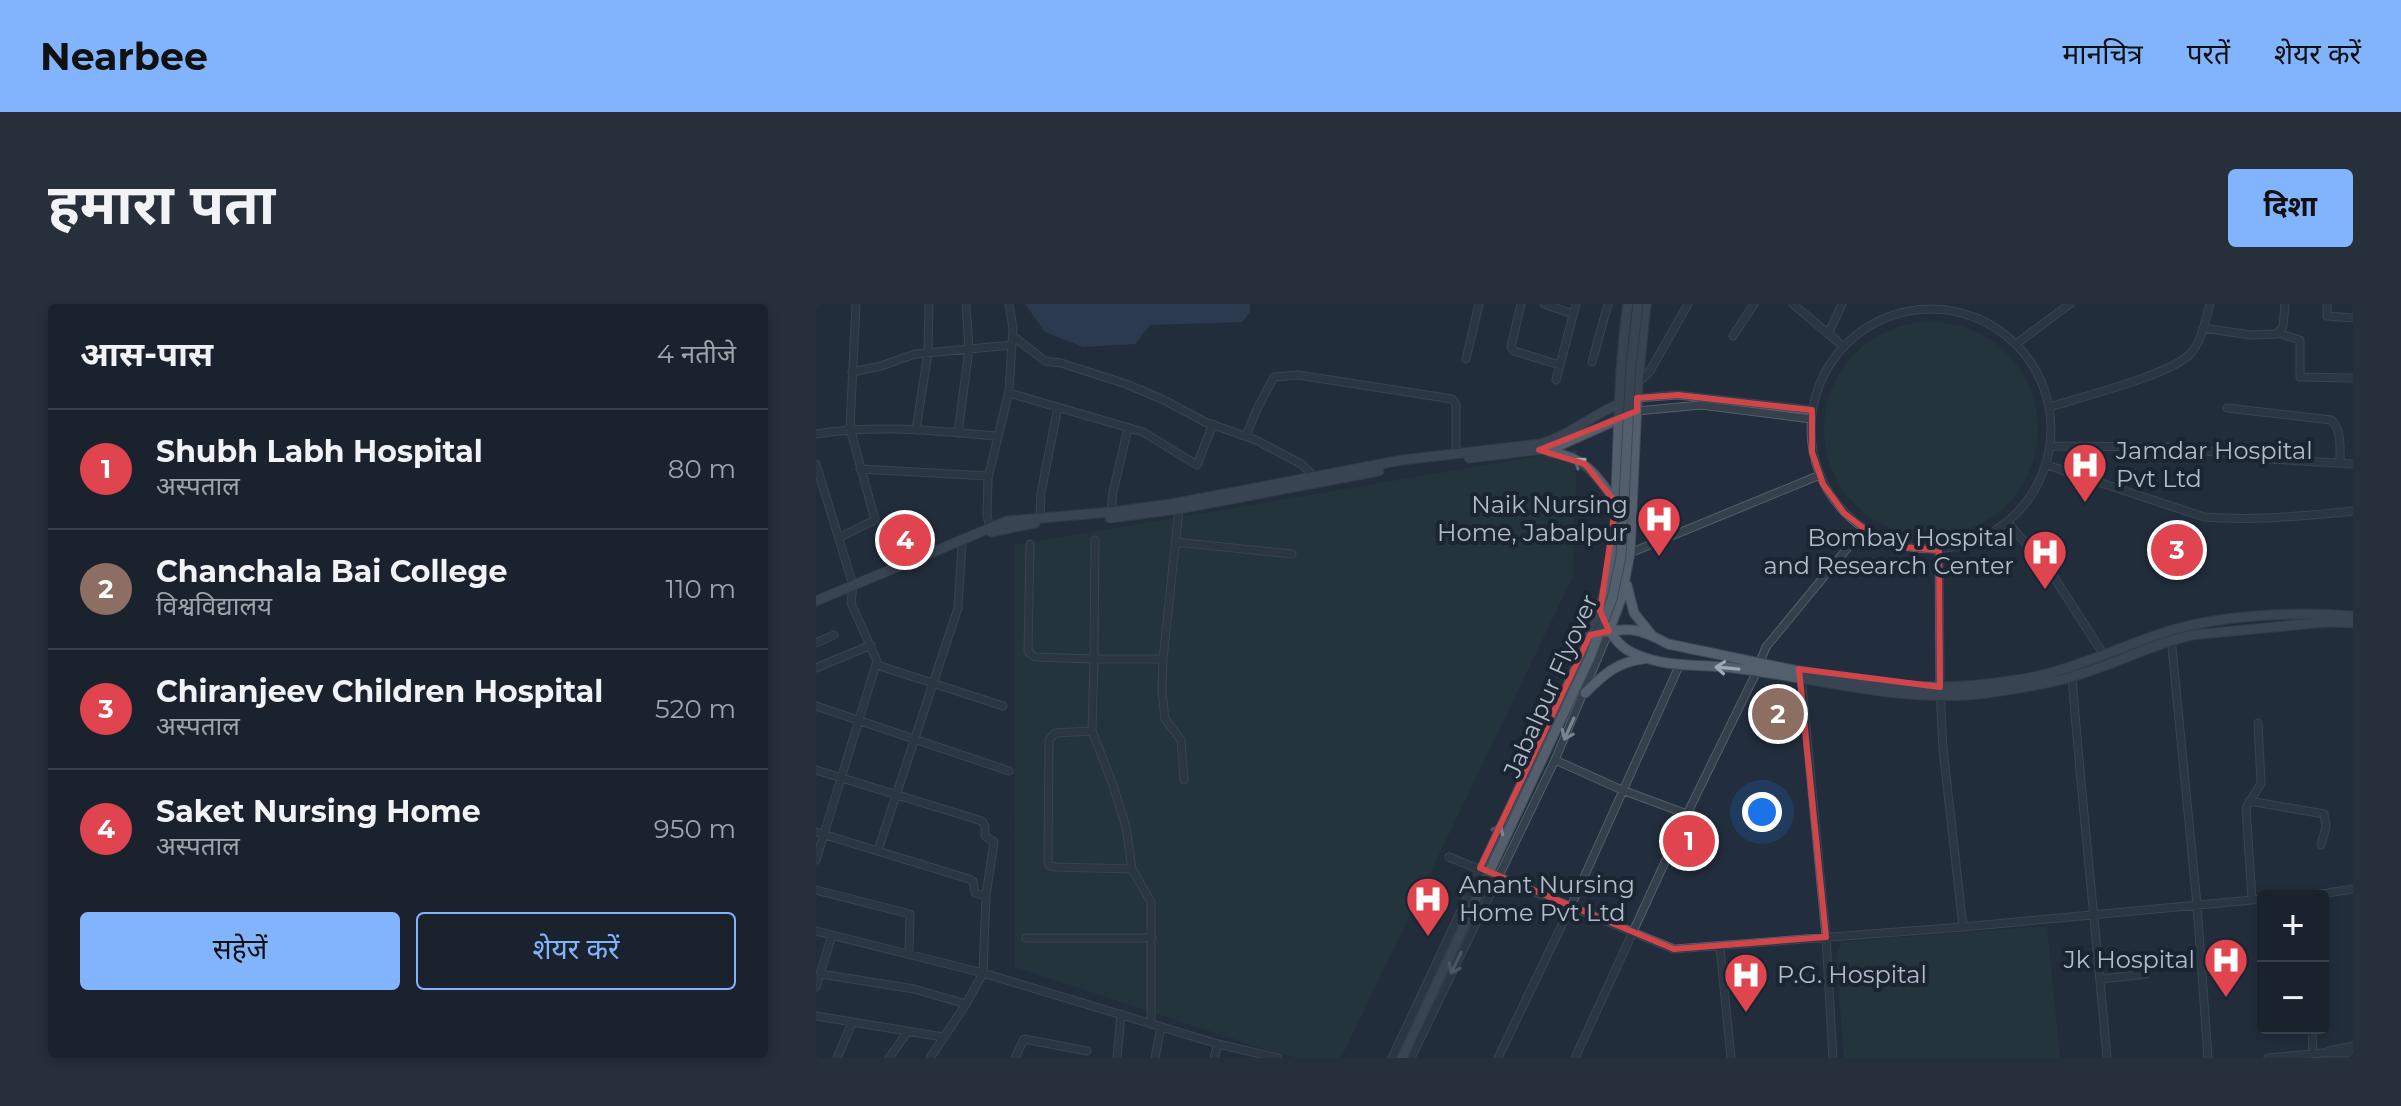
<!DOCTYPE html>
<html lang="hi">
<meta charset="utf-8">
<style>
body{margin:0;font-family:Montserrat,"Noto Sans Devanagari",sans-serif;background:#272f3a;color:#f1f3f6}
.controls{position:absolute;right:24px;bottom:24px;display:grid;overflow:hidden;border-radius:8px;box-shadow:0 4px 12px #0003}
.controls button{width:72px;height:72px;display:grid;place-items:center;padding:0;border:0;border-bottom:2px solid #383f4a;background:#1a222e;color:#f1f3f6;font:40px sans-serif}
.you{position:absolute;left:946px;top:508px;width:28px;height:28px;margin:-20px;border:6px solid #fff;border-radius:50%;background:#1a73e8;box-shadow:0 0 0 12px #1a73e833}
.badge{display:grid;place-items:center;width:52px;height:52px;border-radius:50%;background:#82b3fd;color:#fff;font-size:26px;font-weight:700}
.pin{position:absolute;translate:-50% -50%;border:4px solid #fff;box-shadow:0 2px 8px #0006}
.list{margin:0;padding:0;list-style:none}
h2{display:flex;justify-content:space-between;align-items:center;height:104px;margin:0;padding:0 32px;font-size:34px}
h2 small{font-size:26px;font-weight:400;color:#9fa4aa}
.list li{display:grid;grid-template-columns:52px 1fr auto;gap:24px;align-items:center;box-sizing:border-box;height:120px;padding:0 32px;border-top:2px solid #383f4a}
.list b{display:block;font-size:30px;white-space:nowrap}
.list p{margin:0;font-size:26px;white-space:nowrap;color:#9fa4aa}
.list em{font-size:26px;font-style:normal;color:#9fa4aa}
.actions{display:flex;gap:16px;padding:24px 32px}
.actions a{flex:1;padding:18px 0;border:2px solid #82b3fd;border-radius:8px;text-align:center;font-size:28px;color:#82b3fd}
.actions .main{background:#82b3fd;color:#111}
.map{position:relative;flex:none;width:1537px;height:754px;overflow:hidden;border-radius:8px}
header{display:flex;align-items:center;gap:48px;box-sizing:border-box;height:112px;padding:0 40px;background:#82b3fd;color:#111}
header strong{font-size:38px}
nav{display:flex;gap:44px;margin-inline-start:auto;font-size:28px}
.intro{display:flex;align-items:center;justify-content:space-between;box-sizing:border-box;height:192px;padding:0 48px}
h1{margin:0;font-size:56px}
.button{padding:20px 36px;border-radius:8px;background:#82b3fd;color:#111;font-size:28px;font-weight:700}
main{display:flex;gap:48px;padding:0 48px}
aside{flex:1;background:#1a222e;border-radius:8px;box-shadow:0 4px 12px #0003}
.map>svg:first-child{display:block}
.green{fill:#243c3e}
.water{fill:#354966}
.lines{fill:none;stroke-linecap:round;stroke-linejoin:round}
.minor-casing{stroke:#545e6b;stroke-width:9}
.major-casing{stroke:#3f4956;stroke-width:11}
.minor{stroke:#36404d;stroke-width:7}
.major{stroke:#545f6e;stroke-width:9}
.major-bridge-casing{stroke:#3f4956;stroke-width:11;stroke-linecap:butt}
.major-bridge{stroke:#545f6e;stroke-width:9}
.oneway{stroke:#9ea9b7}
.oneway2{stroke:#7a8491}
.marked{fill:none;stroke:#cf4548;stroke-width:6;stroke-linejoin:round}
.labels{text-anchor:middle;stroke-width:8;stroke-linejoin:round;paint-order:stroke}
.poi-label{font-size:24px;fill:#b1bbc9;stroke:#1b2532;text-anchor:start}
.street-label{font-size:24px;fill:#b1bbc9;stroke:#1b2532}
</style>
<header>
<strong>Nearbee</strong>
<nav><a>मानचित्र</a><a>परतें</a><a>शेयर करें</a></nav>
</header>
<div class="intro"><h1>हमारा पता</h1><a class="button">दिशा</a></div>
<main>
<aside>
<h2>आस-पास<small>4 नतीजे</small></h2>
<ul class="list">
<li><span class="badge" style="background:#e0444e">1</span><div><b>Shubh Labh Hospital</b><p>अस्पताल</p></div><em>80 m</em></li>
<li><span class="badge" style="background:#8d6e63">2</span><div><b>Chanchala Bai College</b><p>विश्वविद्यालय</p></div><em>110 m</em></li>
<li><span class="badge" style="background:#e0444e">3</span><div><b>Chiranjeev Children Hospital</b><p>अस्पताल</p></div><em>520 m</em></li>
<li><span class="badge" style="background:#e0444e">4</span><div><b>Saket Nursing Home</b><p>अस्पताल</p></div><em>950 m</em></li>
</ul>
<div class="actions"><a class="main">सहेजें</a><a>शेयर करें</a></div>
</aside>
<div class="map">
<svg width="1537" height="754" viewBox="0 0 1537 754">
<rect width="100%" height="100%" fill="#222e3d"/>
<!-- green -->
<path class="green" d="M1008 125a107 107 0 1 1 214 0a107 107 0 1 1-214 0Z
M761 146 757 272 525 754H482L451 746 199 663 198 241Z
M1231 622 1244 754H1028L1020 652 1026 638Z"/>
<!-- water -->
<path class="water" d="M209 0H434V8L426 18 334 21 319 40 267 43 229 28Z"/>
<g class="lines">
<!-- minor casing -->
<g class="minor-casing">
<path id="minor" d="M705 0 695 43 698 47 744 61
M728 0 757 10
M977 0 1028 43
M1511 0V12L1537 14
M995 125a120 120 0 1 1 240 0a120 120 0 1 1-240 0Z
M1387 24 1435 31 1460 30 1467 23 1469 0
M1462 29 1484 36V73L1537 74
M1012 30 1026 0
M197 32 229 57 245 59 310 80 348 96 389 118 440 136 485 160 499 173
M917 32 938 0
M1200 40 1254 0
M650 55 663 0
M776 58 792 0
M36 68 65 62 99 50 196 41
M740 76 760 0
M818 78 827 74 834 67 872 0
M193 89 327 128 381 161 397 120
M821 94 862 91 996 106
M1234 103C1265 93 1353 71 1373 51 1386 38 1389 17 1394 0
M1411 104 1515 116C1526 125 1524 145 1524 159
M821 107 885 101 995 115
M100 126 112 48 113 0
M142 129 153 45 150 0
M0 130C60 120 121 127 181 132
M430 132 441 105 458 73 482 71 636 95 640 100V150
M1235 142 1357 143 1455 155 1537 160
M0 160 37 281 35 299 61 357 0 556
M1231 161 1388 213C1438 217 1487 212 1537 207
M44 165 172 172
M363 205 347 355 346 387 349 415 365 436 368 476
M295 208 297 188 312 124
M224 212 225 189 242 103
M1192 219 1234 267 1293 359
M174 226 171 210 172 174 193 87 197 24 193 0
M24 233 59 216 34 124 40 0
M359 238 476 250
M214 240 212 348 219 353 278 355 279 236
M1123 246 1124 383 1127 445 1147 623
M814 249 1004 171
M1355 333 1381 601 1392 754
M0 339 18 331
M944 358 950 343 1048 224
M61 361 187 402
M0 364 55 341
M985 370 1010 633 1017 754
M1256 373C1266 500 1280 627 1291 754
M0 402 193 467
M276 427 239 429 233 436 232 558 234 562 240 563 316 565
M739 456 806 486 871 510
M0 466 166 517 169 522V532L178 538 170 591
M1433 497 1508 510 1510 523 1505 541
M0 528 153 575 157 577 159 589 170 592 167 669 150 700 114 754
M62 546 142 304 146 240
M633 553 858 645 1147 623 1447 595
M0 586 94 610 93 650
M1492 592 1537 585
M1436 595 1430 504 1445 479 1442 419
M0 627 167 669 402 740 462 754
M210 634H336
M904 643 915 754
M5 670 98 685 150 700
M1285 675 1330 670
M0 683 16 631
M0 712 127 733
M335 720V598L316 565 310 523 297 481 276 427 278 355H347
M1496 724 1497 750
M1513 747 1537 742
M21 754 36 719
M73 754 92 727
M199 754 208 735 271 747
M301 754 305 710
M339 754 345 723
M398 754 402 740
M576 754 774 331
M595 754 739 456 793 327
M682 754 755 602 864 360
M759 754 871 510 941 367
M1452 754 1507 749H1537"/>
</g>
<!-- major casing -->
<g class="major-casing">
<path id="major" d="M733 148C769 153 780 170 800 199
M653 154 738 144 821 107
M294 214 363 205 563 167
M175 228 219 219
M811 281 818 309 835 330
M0 297 191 217 295 208 355 200 586 156 724 140C759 130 786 102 821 94
M784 307C792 324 799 341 817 349 848 364 884 360 918 364 1002 374 1086 400 1171 389 1199 385 1228 381 1255 373 1296 362 1334 340 1376 331L1510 318 1537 319
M793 327 805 295 814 249 822 78 830 0
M774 331C811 324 818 321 852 340 938 357 1034 382 1121 383 1147 383 1175 380 1200 376 1252 369 1300 344 1350 328 1402 311 1483 307 1537 312
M774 331C799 272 799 224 801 161 803 107 804 53 812 0
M769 389C787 371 801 358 827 355"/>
</g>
<!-- minor -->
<use href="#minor" class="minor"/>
<!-- major -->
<use href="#major" class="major"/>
<!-- major-bridge casing -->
<g class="major-bridge-casing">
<path id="major-bridge" d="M586 754 774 353 796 295 805 253 815 61 822 0"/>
</g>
<!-- major-bridge -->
<use href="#major-bridge" class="major-bridge"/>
</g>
<!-- one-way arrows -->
<defs><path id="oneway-shaft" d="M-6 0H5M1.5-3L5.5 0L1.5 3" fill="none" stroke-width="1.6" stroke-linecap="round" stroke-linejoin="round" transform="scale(2)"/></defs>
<g class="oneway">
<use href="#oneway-shaft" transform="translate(768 162) rotate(-144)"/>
<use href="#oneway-shaft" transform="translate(911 364) rotate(-175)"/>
</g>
<g class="oneway2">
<use href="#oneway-shaft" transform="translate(753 425) rotate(114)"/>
<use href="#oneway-shaft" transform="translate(680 531) rotate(-65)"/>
<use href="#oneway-shaft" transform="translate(640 659) rotate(116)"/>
</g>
<!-- marked area -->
<path d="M0 0H1537V754H0ZM862 91 996 106V148L1007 180 1028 209 1055 230 1088 243 1123 246 1124 383 983 365 1010 633 858 645 664 564 774 331 793 327 784 307 800 199 769 160 723 146 821 107V94Z" fill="#222e3d" fill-opacity=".55" fill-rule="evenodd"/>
<path class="marked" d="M862 91 996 106V148L1007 180 1028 209 1055 230 1088 243 1123 246 1124 383 983 365 1010 633 858 645 664 564 774 331 793 327 784 307 800 199 769 160 723 146 821 107V94Z"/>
<!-- icons -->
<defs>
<g id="hospital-pin" transform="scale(2.3)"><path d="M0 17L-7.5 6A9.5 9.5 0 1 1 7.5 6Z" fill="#e0444e" stroke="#1b2532"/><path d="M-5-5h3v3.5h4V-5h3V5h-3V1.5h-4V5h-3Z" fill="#fff"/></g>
</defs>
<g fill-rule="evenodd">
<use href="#hospital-pin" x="1269" y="161"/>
<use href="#hospital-pin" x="843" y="215"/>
<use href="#hospital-pin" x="1229" y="248"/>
<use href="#hospital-pin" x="612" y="595"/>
<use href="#hospital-pin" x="1410" y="656"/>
<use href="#hospital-pin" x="930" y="671"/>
</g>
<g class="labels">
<!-- poi labels -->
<g class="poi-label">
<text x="1300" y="155">Jamdar Hospital<tspan x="1300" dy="28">Pvt Ltd</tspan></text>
<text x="812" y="209" text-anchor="end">Naik Nursing<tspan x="812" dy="28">Home, Jabalpur</tspan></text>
<text x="1198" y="242" text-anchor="end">Bombay Hospital<tspan x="1198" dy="28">and Research Center</tspan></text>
<text x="643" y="589">Anant Nursing<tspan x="643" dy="28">Home Pvt Ltd</tspan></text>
<text x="1379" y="664" text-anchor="end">Jk Hospital</text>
<text x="961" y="679">P.G. Hospital</text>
</g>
<!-- street labels -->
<g class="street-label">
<text transform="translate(735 382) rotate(-66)" y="8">Jabalpur Flyover</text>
</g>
</g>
</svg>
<div class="controls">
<button>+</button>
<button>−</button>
</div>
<div class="you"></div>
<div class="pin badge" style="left:873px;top:537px;background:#e0444e">1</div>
<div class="pin badge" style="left:962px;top:410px;background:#8d6e63">2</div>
<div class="pin badge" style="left:1361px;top:246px;background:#e0444e">3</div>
<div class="pin badge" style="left:89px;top:236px;background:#e0444e">4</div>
</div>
</main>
